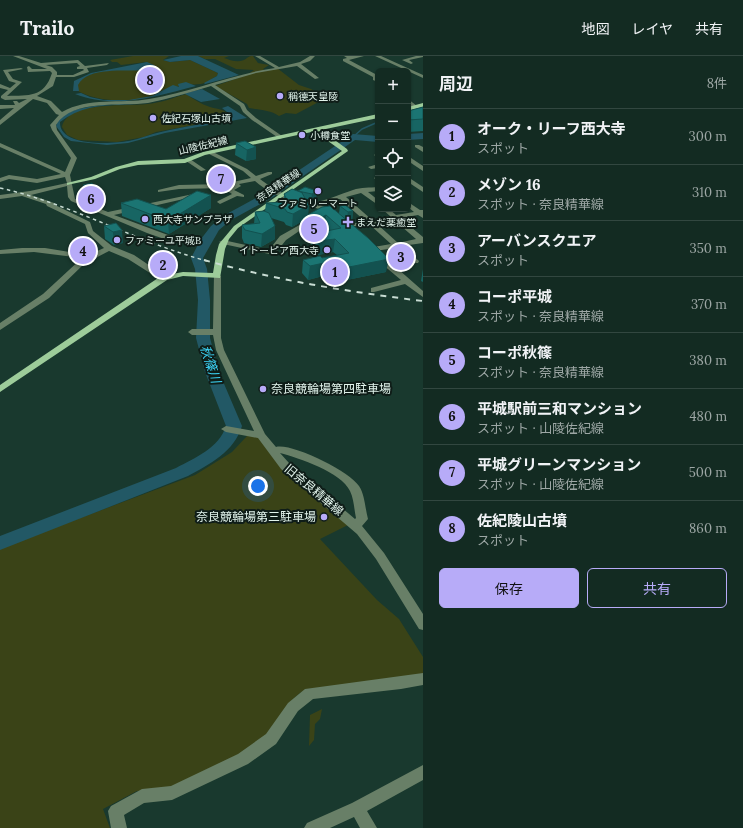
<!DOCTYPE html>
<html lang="ja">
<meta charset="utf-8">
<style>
body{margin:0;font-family:Lora,"Noto Sans JP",serif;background:#20372f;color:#f1f3f6}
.controls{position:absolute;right:12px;top:12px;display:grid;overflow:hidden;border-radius:6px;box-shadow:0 1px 3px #0004}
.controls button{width:36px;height:36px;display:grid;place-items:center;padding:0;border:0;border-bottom:1px solid #324740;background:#132b22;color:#f1f3f6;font:20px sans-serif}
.you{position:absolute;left:258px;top:430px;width:14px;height:14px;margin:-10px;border:3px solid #fff;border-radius:50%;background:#1a73e8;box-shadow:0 0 0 6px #1a73e833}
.badge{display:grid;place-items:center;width:26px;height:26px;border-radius:50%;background:#b7abf8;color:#111;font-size:13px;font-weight:700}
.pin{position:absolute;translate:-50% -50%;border:2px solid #fff;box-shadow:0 1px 4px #0006}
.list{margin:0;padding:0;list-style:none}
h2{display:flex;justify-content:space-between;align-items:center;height:52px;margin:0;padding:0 16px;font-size:17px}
h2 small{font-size:13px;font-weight:400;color:#9da7a5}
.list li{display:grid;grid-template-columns:26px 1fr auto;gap:12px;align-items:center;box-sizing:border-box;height:56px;padding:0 16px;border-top:1px solid #324740}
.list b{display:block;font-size:15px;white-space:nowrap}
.list p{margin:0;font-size:13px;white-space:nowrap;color:#9da7a5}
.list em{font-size:13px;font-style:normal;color:#9da7a5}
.actions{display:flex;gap:8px;padding:12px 16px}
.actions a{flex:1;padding:9px 0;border:1px solid #b7abf8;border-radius:6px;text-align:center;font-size:14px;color:#b7abf8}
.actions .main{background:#b7abf8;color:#111}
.icon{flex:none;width:22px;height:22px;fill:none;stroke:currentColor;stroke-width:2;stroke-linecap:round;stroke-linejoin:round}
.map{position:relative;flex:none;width:423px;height:772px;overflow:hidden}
header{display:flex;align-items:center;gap:24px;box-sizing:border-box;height:56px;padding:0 20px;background:#132b22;border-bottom:1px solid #324740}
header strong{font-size:19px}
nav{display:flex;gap:22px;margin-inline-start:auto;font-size:14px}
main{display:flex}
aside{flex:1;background:#132b22}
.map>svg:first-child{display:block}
.green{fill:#3a4317}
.water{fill:#225865}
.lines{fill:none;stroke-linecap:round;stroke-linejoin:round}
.stream{stroke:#225865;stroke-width:1.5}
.river{fill:#225865;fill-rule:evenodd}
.minor{fill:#687f67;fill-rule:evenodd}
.major{fill:#9dcc9a;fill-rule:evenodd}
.rail-far1{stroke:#c8dcd3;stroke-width:1.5;stroke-dasharray:3.5 3.5;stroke-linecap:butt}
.rail{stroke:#c8dcd3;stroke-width:2;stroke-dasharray:6 6;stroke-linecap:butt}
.wall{fill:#176563;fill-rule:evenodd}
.shaded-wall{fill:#135250}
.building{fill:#1b7573;stroke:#135250}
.poi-dot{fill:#b7abf8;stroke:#0f1d18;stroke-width:1.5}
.labels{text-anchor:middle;stroke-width:4;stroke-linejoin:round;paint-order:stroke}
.far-poi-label{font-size:10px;fill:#e1f3eb;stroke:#0f1d18;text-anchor:start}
.far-street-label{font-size:10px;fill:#e1f3eb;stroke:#0f1d18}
.poi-label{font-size:12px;fill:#e1f3eb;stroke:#0f1d18;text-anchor:start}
.street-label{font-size:12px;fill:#e1f3eb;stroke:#0f1d18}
.water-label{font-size:13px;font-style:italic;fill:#3cd3f6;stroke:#0f1d18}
</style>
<header>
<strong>Trailo</strong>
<nav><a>地図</a><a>レイヤ</a><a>共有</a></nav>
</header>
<main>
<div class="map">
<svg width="423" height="772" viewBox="0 0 423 772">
<rect width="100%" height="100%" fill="#19392e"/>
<!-- green -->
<path class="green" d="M133 0H169L163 4 170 6 190 4 218 17 217 20C212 22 212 24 207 26 199 30 189 27 181 30 176 31 170 32 166 34 157 38 150 42 140 43 120 46 92 45 75 33 82 10 124 14 144 14L147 6 121 9 117 6H112L110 4Z
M198 0H229L224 2C230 4 237 7 244 4 248 2 248 0 253 0L258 7 269 9 263 13 266 15 277 12 299 29 311 33 326 42 296 58 286 57 279 60C270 54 259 54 249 52L247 48 215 30 247 19 254 14 236 13 215 3H205Z
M186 38C193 43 201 48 210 51 220 54 222 52 231 60L226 63 156 76 144 81 117 86 78 84 67 79 62 71C68 44 126 51 147 48 160 47 173 42 186 38Z
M247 380H257L284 416 348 469 320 483 377 544 399 563 423 601V617L416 621 308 633 300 637 291 645 268 679 241 702 165 735H137L103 753 110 772H0V492L195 419 232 396Z
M322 653 320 663 315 668 314 684 309 690 310 659Z"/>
<!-- water -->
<path class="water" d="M181 0H198L239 19 205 28 204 27 217 20 218 17 190 4 170 6 163 4Z
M147 6 154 9 156 11C152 12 147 14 143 14 125 16 88 10 78 29L79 35H73L74 25 91 17Z
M186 26 196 30C157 40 115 54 75 38L81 37 90 41 104 44H129L152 40 173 29 179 31 178 28Z
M202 33 220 43 201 46 185 38 142 48Z
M119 48 134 49C108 48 82 49 60 66 59 91 111 88 129 85 140 83 150 78 161 76 184 70 208 68 230 62L232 60 222 52 228 50 247 62 165 77 128 87 107 89 71 85 64 81 56 70C60 50 104 49 119 48Z"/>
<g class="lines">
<!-- stream -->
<path class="stream" d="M353 81 362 73 378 66"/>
<!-- river -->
<path class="river" d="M423 77V83L408 84V78Z
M353 78 378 80V86L355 84 273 141 231 164 219 174 203 202 207 213 210 244V282L219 316 242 370C234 396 210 408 188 420L0 494V480L176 412C195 402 219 392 226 370L205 316 196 282 198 244 195 213 191 202 201 183 211 170 223 160 265 137Z"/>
<!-- minor -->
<path class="minor" d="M13 0H19L41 7 78 4 85 10 109 7 107 9 87 12 89 16 74 21H56L53 30 37 40 51 45 62 56C88 41 121 48 149 43 192 36 232 18 275 12L255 0H260L279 11 300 6 310 0H315L310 5 301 8 319 22 315 23 297 10 256 17 215 29 244 48 247 54 256 62 282 80V82L280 83 252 64 243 56 240 50 211 30C190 36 169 43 148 47 121 51 73 42 56 69L57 74 77 102 70 119 75 143 108 156 198 137 201 139 114 159 176 182 177 184 173 186 147 177 71 145 68 141 67 130 31 139 54 147 55 149 90 166 93 175 112 190 134 199 168 222 167 224H161L128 203 109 195 84 208 49 242 0 274V267L43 238 82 202 34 196 0 198V194L22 192H45L88 199 104 192 88 177 85 168 47 150 46 148 22 140 0 143V139L30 135 67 127 65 121 37 127 9 123 0 126V122L9 119 37 123 61 118 0 91V87L65 116 71 102 52 74 50 69 59 59 56 58 47 47 33 43 0 69V64L14 52 0 53V49H15L13 45H17L19 47 27 43 5 44 1 42V40L8 34 0 32V28L10 32 16 27 9 25 3 14 21 12 23 13 8 16 13 23 22 26 7 40C29 39 44 42 52 17L50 15 28 16 27 11 29 10 32 13H47ZM77 7 80 10 77 11V13H83L84 14 73 19H57V16L52 11 46 9Z
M344 0H364L349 4 377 19 378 26 373 24V21L343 5V3L347 2Z
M375 0H381L423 19V22Z
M416 0H423V1L409 4 413 7 411 8 402 4Z
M408 43 417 50 423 51V55L413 52 408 48Z
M415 89H419L423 91V96L415 91Z
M211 95 247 113 256 120 268 116H272V118L260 123C271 132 297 146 311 146 325 146 340 138 353 134 361 131 370 132 378 131V135L368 136 378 144V149L361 137 346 141 372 164 390 160 382 153H389L396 159 414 156 408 151V146L420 154H423V162L418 159 400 162 423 181V187L402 190 419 205 418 207H412L395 192 368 196V192L391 188 369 168 343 172V170L365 165 340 143 318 148 325 151 334 158 335 159 332 161C327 159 324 155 319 153 293 144 276 143 255 125L239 128 241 130 234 134 244 139V141L237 140 220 148 217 146 218 145 232 138 226 134 233 130 224 132 179 133 158 136V134L179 129 224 128 251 122 243 115 209 98V96ZM394 164 416 183 398 187 376 167Z
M377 97H378V102L374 99Z
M408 100 423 110V115L408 105Z
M186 103H190L206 114 201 115 186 105Z
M378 108V112L371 113 368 111Z
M377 120H378V126L374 122Z
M408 121 423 131V136L408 126Z
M312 162 314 163V165L286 184 274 199 223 188 219 186 223 184 269 194 280 180Z
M375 198H381L423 235V241L405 228 374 236H371V232L401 224 375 202Z
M214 218H217L221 220V282L224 294 265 378 276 391C292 387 349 415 359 430 365 439 365 452 368 463L362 470 384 497 423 558V574L419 573 376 503 357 478 281 413 258 382 226 376 221 373 226 370 254 375 216 294 213 279H192L188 276 192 273H213ZM280 397C299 402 341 416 350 435 354 443 354 453 356 462L355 463 289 407Z
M423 617V629L401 633 313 643 298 655 276 688 248 708 172 744 144 747 124 759 127 772H111L108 755 111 750 142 733 171 730 238 698 266 678 288 647 305 633Z
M423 709V724L367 755 377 772H360L354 761 330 772H304L307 767 352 747Z"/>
<!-- major -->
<path class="major" d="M423 47V51L408 55V51Z
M378 58V62L321 74 347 93 348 95 238 172 229 183 225 193 220 222 183 220 167 224 0 336V329L161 220 183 216 213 217 216 199 219 188 234 170 342 95 318 78 316 75 205 99 185 107 138 109 120 113 95 123 67 129V127L91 121 116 111 138 105 184 103 203 96Z"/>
<!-- rail-far1 -->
<path class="rail-far1" d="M0 132C72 148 136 186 207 205"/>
<!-- rail -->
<path class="rail" d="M204 204C276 224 349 236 423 245"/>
</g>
<!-- wall -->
<path class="wall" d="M423 51V75L408 76V55Z
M236 87 256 91V103L246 105 235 99Z
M83 129 98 134 99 146 91 148 84 141Z
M298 135H317L316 142 311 144 305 143 308 158 339 157 340 150 353 155 352 166 350 167 386 216 332 227 323 220 308 224 302 217 303 204 322 202 337 199 333 196 318 199 311 191 312 179 310 180 301 176V166L292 171 286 169 284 166 271 162 275 183 261 191 244 187 242 182V169L254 168 255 156 265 155 266 147 284 146V138ZM325 172 328 175 315 177Z
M121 147 166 153 211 152 169 178 122 160Z
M116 167 123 187 114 189 105 183 104 170Z
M423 213V226L421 225Z"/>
<!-- shaded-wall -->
<path class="shaded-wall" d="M256 91V103L246 105 247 94Z
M98 134 99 146 91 148 90 135Z
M317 135 316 142 311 144 312 138Z
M211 139V152L169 178 168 165Z
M309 149 308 162H302L301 166 292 171 293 158Z
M353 155 352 166 346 167 348 156Z
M326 159 325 172 312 178V179L310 180 311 167Z
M275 170V183L261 191 262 178Z
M122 174 123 187 114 189 113 176Z
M335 183 333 196 318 199 319 185Z
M389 203 386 216 332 227 334 214Z
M324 207 323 220 308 224 310 210Z"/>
<!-- building -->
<path class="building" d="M423 51V63L408 64V55Z
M245 85 256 91 247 94 236 87Z
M92 127 98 134 90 135 83 129Z
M305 131 317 135 312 138 298 135Z
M292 133 303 137H302L309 149 293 158 287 156 285 153 266 147 288 146 284 138Z
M197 135 211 139 168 165 121 147 137 143 166 153Z
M345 149 353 155 348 156 340 150Z
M330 150 368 182 389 203 334 214 324 207 310 210 303 204 320 200 322 202 349 197 335 183 319 185 312 178 341 172 326 159 311 167 302 163 303 162H302L322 151Z
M264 155 269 157 275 170 262 178 245 174 242 169 260 167 255 156Z
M116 167 122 174 113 176 104 170Z"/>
<!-- markers -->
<g class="poi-dot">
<circle cx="280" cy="40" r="4"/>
<circle cx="153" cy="62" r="4"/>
<circle cx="302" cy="79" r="4"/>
<circle cx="318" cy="135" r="4"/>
<circle cx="145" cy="163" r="4"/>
<path d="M346 160h4v4h4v4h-4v4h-4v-4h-4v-4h4z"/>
<circle cx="117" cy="184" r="4"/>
<circle cx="327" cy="194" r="4"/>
<circle cx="263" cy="333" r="4"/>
<circle cx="324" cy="461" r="4"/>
</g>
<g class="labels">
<!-- far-poi labels -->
<g class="far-poi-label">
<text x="288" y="44">稱德天皇陵</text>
<text x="161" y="66">佐紀石塚山古墳</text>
<text x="310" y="83">小樽食堂</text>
<text x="318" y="151" text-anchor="middle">ファミリーマート</text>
<text x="153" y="167">西大寺サンプラザ</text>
<text x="356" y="170">まえだ薬癒堂</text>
<text x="125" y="188">ファミーユ平城B</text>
<text x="319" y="198" text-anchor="end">イトーピア西大寺</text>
</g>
<!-- far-street labels -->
<g class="far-street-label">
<text transform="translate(203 89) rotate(-13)" y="4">山陵佐紀線</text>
<text transform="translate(278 129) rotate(-34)" y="4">奈良精華線</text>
</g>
<!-- poi labels -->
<g class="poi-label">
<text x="271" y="337">奈良競輪場第四駐車場</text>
<text x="316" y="465" text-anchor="end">奈良競輪場第三駐車場</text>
</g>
<!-- street labels -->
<g class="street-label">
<text transform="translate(314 434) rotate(40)" y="4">旧奈良精華線</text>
</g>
<!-- water labels -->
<g class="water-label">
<text transform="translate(211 308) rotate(72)" y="5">秋篠川</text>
</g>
</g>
</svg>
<div class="controls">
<button>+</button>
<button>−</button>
<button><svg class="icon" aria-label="locate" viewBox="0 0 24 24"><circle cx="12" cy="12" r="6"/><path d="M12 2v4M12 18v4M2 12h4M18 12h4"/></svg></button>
<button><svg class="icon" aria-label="layers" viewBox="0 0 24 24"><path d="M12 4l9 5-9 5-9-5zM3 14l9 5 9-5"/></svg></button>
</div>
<div class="you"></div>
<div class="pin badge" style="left:335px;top:216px">1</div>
<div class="pin badge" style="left:163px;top:209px">2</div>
<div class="pin badge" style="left:401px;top:201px">3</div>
<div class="pin badge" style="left:83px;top:195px">4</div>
<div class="pin badge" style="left:314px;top:173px">5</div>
<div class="pin badge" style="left:91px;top:143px">6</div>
<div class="pin badge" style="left:221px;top:123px">7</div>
<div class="pin badge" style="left:150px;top:24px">8</div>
</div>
<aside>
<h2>周辺<small>8件</small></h2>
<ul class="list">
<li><span class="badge">1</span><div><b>オーク・リーフ西大寺</b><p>スポット</p></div><em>300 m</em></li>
<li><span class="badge">2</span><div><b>メゾン 16</b><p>スポット · 奈良精華線</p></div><em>310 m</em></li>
<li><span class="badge">3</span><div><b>アーバンスクエア</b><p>スポット</p></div><em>350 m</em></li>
<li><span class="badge">4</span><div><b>コーポ平城</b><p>スポット · 奈良精華線</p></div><em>370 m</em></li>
<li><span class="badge">5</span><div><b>コーポ秋篠</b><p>スポット · 奈良精華線</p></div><em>380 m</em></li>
<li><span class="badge">6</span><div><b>平城駅前三和マンション</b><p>スポット · 山陵佐紀線</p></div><em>480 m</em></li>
<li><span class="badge">7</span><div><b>平城グリーンマンション</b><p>スポット · 山陵佐紀線</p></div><em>500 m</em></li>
<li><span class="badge">8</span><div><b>佐紀陵山古墳</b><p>スポット</p></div><em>860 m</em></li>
</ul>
<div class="actions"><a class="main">保存</a><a>共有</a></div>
</aside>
</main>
